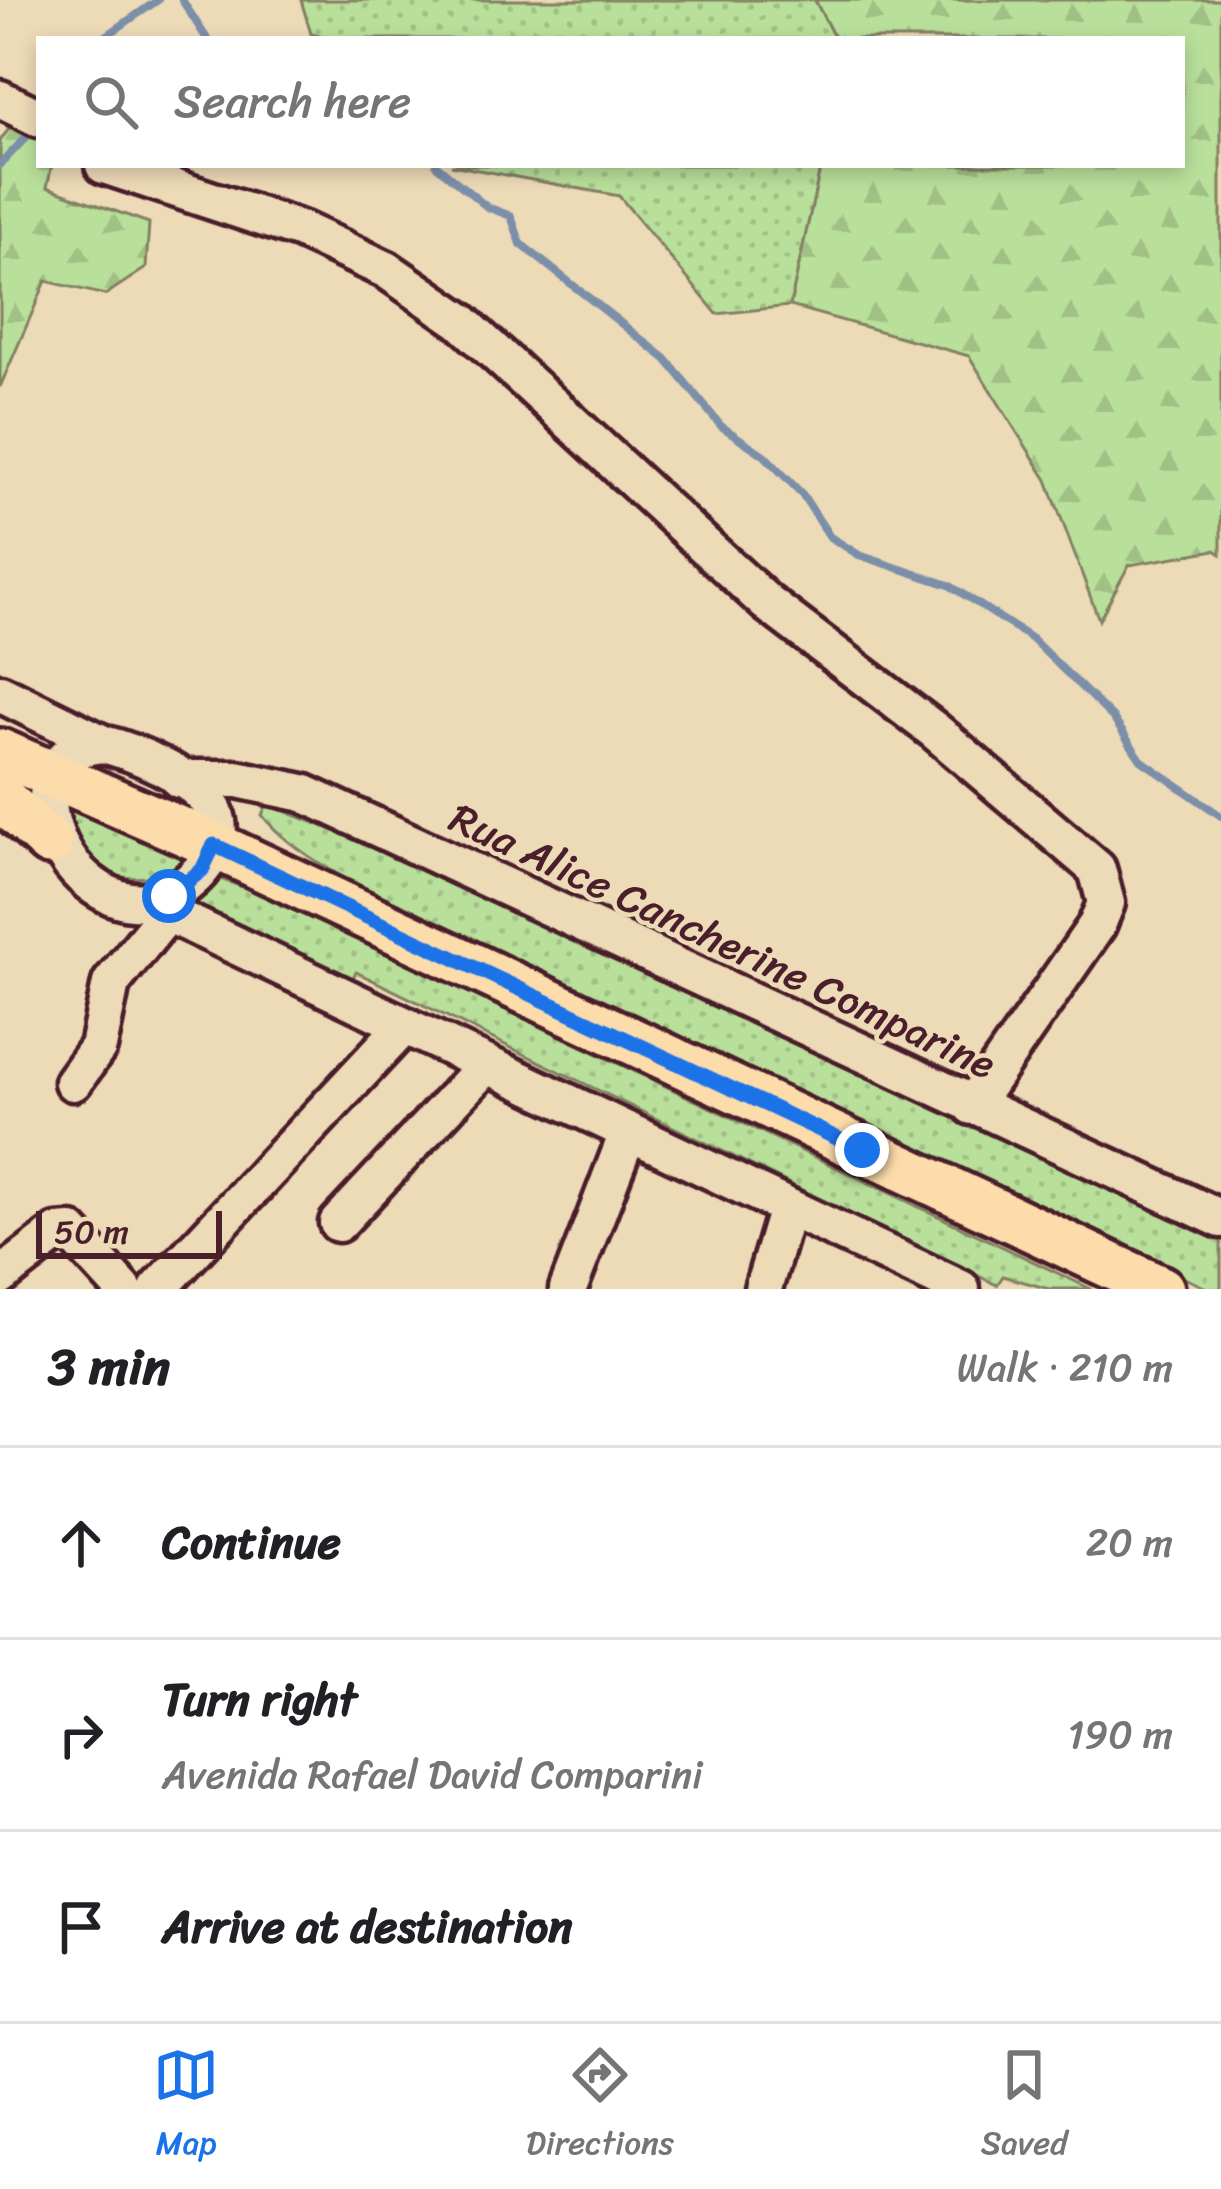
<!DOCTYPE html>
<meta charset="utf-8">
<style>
body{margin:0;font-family:Sriracha,sans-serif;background:#f6f6f6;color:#202124}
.scale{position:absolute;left:36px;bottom:30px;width:186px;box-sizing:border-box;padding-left:12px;border:6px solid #4a1f2b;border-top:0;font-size:33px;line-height:42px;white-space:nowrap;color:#4a1f2b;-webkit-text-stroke:9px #eddab7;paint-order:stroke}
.stop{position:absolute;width:36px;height:36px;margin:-27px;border:9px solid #1a73e8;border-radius:50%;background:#fff}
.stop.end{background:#1a73e8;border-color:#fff;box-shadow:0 3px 12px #0008}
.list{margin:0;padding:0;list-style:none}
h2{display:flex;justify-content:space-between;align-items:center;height:156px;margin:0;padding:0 48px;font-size:51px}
h2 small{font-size:39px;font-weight:400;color:#757577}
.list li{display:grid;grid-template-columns:78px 1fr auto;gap:36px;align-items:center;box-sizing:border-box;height:192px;padding:0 48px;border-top:3px solid #e0e0e0}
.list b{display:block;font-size:45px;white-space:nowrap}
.list p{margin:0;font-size:39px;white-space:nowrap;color:#757577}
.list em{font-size:39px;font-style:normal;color:#757577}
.icon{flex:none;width:66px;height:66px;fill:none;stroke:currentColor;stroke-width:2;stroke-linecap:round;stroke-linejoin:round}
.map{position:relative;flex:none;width:1221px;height:1289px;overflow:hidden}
.search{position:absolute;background:#fff;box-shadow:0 6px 18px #0003;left:36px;right:36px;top:36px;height:132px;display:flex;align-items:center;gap:30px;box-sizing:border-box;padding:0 42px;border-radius:0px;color:#757577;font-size:45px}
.sheet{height:732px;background:#fff}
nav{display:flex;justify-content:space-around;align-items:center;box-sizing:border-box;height:168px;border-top:3px solid #e0e0e0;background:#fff;font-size:33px;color:#757577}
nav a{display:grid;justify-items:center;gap:6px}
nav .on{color:#1a73e8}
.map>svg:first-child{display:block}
.grass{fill:url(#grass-dots);stroke:#828063;stroke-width:3}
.forest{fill:url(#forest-firs);stroke:#828063;stroke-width:3}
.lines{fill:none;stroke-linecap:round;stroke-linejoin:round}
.stream{stroke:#7b8fa9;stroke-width:8}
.minor-casing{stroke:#4a1f2b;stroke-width:45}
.major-casing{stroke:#4a1f2b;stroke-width:54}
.minor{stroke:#eddab7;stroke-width:36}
.major{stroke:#fddcac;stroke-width:45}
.route{stroke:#1a73e8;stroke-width:15}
.labels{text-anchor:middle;stroke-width:9;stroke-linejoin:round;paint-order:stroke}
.street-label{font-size:42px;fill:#4a1f2b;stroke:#eddab7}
</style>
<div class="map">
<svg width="1221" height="1289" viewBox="0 0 1221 1289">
<defs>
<pattern id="grass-dots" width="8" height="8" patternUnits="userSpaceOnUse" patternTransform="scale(3)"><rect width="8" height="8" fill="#b9e09b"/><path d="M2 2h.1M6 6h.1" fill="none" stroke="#a1c086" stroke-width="1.8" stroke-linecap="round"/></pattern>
<pattern id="forest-firs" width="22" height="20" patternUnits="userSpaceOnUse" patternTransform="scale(3)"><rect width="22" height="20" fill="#b9e09b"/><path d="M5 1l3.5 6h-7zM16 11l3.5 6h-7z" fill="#a1c086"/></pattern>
</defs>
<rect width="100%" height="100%" fill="#eddab7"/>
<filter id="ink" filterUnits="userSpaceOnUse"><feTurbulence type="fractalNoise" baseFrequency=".00833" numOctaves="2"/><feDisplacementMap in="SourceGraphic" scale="24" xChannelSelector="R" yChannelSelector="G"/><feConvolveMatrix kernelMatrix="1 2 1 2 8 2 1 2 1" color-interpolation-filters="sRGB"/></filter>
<g filter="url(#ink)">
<!-- grass -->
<path class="grass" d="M301 0H815L835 39H342L311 34Z
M451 165H821L790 306 717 314 619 196Z
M267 804 417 864 1221 1237V1289H1209L1124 1251C898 1145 669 1044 447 929 392 901 300 864 262 815Z
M60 805 184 858C159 886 100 885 80 851 71 837 67 820 60 805Z
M218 878 269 897 1091 1289H1049L1003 1276 997 1285 356 972 345 992 199 911 198 889Z"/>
<!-- forest -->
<path class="forest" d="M815 0H1221V554L1215 550 1129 565 1099 620 1047 480 969 356 790 306 821 165H1182V39H835Z
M21 112 39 128V165H52L47 187 149 223 146 268 105 295 46 281 0 387V141Z"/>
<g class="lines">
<!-- stream -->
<path class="stream" d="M182 0 207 39
M102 39 158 0
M0 165 27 136
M436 165 487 207 511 216 521 244 666 359 721 426 764 455 802 494 830 537 859 555 949 585 1032 639 1113 718 1141 760 1221 816"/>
<!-- minor casing -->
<g class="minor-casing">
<path id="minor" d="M0 99 39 118
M104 165 301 230 387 270 461 321 767 603 934 730 1097 869 1106 903 1097 925 972 1106
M0 693 103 744
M103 744C135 752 187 774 207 800 240 841 190 896 148 901 58 911 0 751 103 744Z
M179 779H237L303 793 1221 1219
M144 902 961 1289
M73 1082 98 1047 111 983 166 915
M338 1223 485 1066
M0 1277 57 1233 71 1232 123 1289
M158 1289 404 1026
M568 1289 628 1133
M763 1289 787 1208"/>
</g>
<!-- major casing -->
<g class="major-casing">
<path id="major" d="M0 752 214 845 1161 1289
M0 797 49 842"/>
</g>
<!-- minor -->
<use href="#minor" class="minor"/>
<!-- major -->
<use href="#major" class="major"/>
</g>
</g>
<g class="lines" filter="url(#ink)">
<!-- route -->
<path class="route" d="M169 896 202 870 214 845 862 1150"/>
</g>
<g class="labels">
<!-- street labels -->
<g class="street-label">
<text transform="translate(723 940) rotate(25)" y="15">Rua Alice Cancherine Comparine</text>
</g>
</g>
</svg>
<div class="scale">50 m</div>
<div class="stop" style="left:169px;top:896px"></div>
<div class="stop end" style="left:862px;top:1150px"></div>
<div class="search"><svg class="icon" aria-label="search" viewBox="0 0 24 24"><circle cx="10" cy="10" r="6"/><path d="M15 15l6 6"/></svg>Search here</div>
</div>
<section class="sheet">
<h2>3 min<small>Walk · 210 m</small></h2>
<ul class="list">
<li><svg class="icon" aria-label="ahead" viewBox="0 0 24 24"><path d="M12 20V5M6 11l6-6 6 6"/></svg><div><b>Continue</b></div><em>20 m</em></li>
<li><svg class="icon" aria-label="right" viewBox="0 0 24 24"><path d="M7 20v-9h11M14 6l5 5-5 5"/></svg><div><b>Turn right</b><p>Avenida Rafael David Comparini</p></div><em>190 m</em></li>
<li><svg class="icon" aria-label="arrive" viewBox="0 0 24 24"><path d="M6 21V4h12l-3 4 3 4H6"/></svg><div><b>Arrive at destination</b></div></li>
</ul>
</section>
<nav>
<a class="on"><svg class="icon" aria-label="map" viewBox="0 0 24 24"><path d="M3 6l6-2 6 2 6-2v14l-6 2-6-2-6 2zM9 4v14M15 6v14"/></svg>Map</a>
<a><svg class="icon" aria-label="directions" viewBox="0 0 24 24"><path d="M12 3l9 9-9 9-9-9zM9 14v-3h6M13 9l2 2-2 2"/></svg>Directions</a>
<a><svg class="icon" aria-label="saved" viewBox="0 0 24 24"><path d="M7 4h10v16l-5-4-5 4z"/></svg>Saved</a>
</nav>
